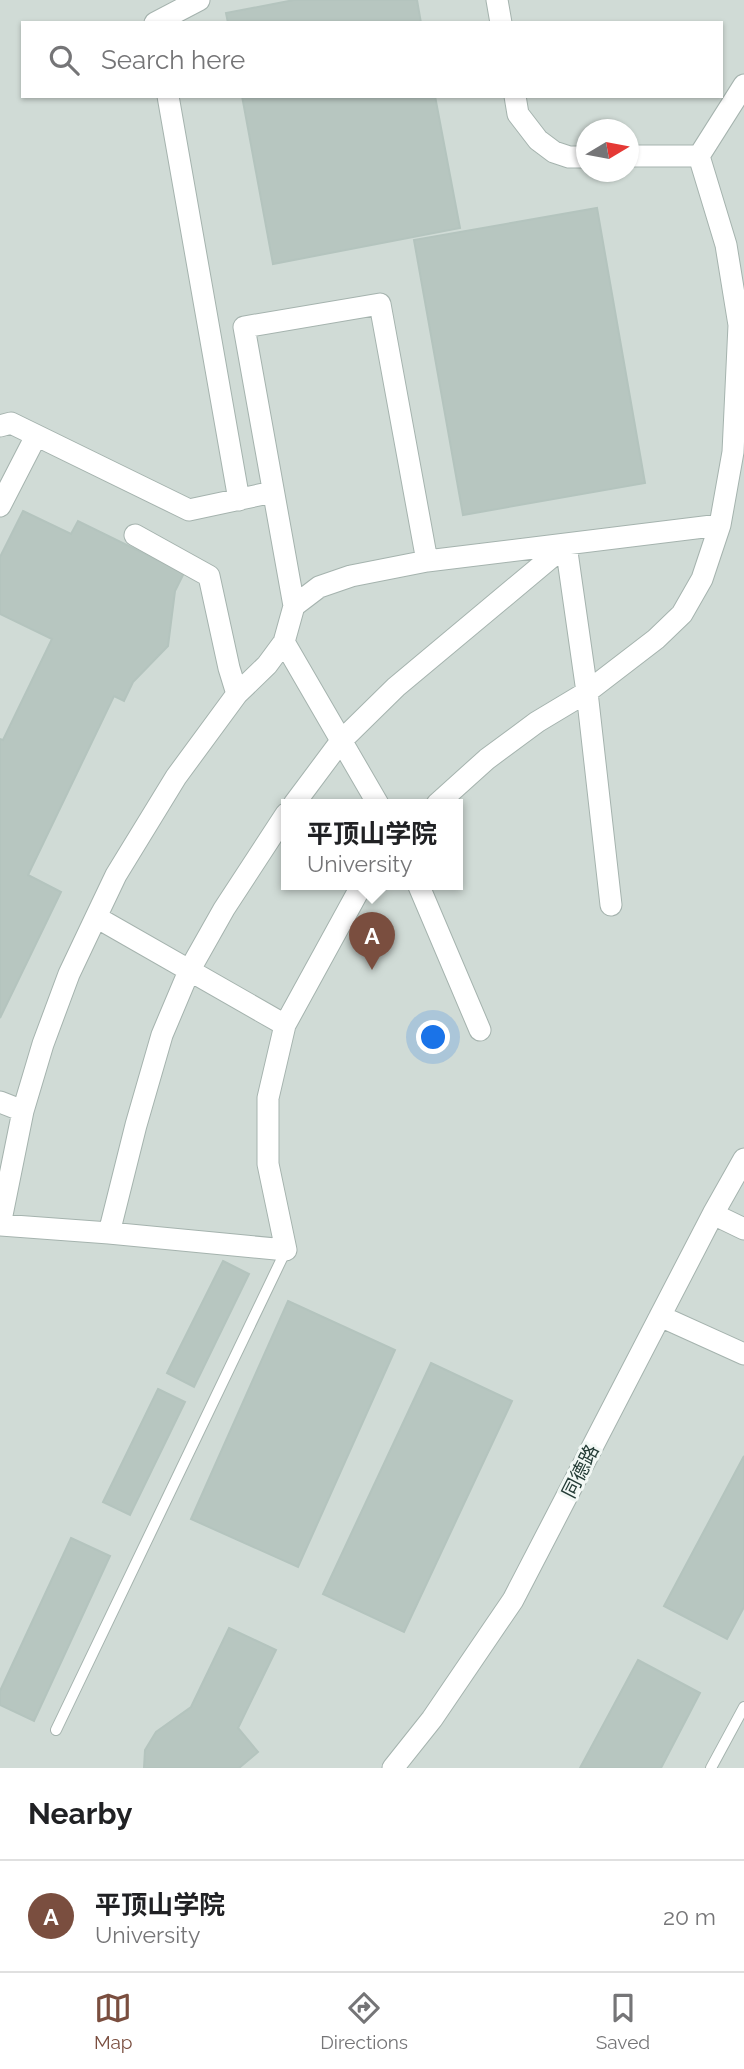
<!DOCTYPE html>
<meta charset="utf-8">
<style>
body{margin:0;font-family:Raleway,"Noto Sans SC",sans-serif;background:#f2f2f2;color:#202124}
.compass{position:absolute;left:576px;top:119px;width:63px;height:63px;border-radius:50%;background:#fff;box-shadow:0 2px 5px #0004;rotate:80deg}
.you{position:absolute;left:434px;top:1038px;width:24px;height:24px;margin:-18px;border:5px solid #fff;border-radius:50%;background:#1a73e8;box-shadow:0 0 0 10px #1a73e833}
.badge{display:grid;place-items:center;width:46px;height:46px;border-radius:50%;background:#7a4e3f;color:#fff;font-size:23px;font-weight:700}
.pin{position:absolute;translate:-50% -58px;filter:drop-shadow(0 2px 4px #0008)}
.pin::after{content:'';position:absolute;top:37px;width:24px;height:21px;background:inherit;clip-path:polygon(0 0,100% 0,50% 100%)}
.popup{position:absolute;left:281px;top:799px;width:182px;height:91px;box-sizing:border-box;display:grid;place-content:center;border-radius:0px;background:#fff;filter:drop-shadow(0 2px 5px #0005);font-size:23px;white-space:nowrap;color:#757577}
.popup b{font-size:26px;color:#202124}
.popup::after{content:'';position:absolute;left:50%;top:100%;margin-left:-14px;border:14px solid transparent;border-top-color:#fff}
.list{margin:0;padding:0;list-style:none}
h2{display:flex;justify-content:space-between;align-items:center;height:91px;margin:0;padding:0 28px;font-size:30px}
h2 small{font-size:23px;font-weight:400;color:#757577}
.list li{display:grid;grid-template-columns:46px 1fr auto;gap:21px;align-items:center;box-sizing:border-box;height:112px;padding:0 28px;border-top:2px solid #e0e0e0}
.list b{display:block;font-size:26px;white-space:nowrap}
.list p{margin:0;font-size:23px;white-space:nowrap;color:#757577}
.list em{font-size:23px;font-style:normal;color:#757577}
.icon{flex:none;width:38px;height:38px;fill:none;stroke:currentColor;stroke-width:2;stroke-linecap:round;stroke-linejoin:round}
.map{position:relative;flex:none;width:744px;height:1768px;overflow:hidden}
.search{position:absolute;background:#fff;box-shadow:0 2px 5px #0004;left:21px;right:21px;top:21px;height:77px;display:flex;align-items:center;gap:18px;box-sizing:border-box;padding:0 24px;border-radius:0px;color:#757577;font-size:26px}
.sheet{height:203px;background:#fff}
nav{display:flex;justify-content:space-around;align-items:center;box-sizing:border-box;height:98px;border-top:2px solid #e0e0e0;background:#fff;font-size:19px;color:#757577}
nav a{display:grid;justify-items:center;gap:4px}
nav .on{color:#7a4e3f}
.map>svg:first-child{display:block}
.built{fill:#d0dbd6;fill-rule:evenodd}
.building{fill:#b7c6c0;stroke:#b4c4be;stroke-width:2}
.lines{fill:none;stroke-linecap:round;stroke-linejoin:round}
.service-casing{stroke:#a5b3ae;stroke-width:12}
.minor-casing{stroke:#a5b3ae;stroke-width:23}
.service{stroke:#fff;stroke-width:10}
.minor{stroke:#fff;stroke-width:21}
.labels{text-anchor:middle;stroke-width:6;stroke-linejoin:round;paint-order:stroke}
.street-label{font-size:19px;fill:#233b35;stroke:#f2f8f5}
</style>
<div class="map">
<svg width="744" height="1768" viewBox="0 0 744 1768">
<rect width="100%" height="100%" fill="#e2ebe7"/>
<!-- built -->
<path class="built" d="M0 0H744V1768H0ZM23 23H721V96H23ZM586 130H628V172H586ZM286 804H458V884H286Z"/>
<!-- building -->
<path class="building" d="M294 0H417L421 23H228L226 13Z
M242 96H435L460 228 273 264Z
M597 208 645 483 463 515 414 240Z
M23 511 71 534 78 521 184 573 175 591 168 646 133 682 124 701 114 696 28 875 61 892 0 1018V739L3 740 52 639 0 614V557Z
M223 1261 249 1274 194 1387 167 1373Z
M288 1301 395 1350 298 1567 191 1519Z
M431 1363 512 1401 404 1632 323 1594Z
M158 1389 185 1402 130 1515 103 1502Z
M744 1456V1607L727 1639 664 1606Z
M71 1538 110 1556 34 1721 0 1705V1691Z
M229 1628 276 1650 238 1728 258 1752 239 1768H144L145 1750 156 1732 191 1707Z
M638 1660 700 1693 661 1768H580Z"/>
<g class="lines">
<!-- service casing -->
<g class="service-casing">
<path id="service" d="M56 1730 286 1250
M711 1768 744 1707"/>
</g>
<!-- minor casing -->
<g class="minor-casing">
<path id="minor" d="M497 0 501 23
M155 23 199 0
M168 96 239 500
M515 96 518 114 538 140 554 152 569 157H586
M628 156H699
M0 426 11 423 189 510 273 492
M0 506 36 436
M135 535 209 576 229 668 237 694
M294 606 319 587 351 576 427 561 720 525
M284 642 378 804
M294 804 341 741 396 687 566 545 587 692 611 905
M437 804 487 759 537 722 587 692 656 639 682 614 702 579 720 525 733 452 739 325 726 245 699 156 744 85
M418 884 480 1030
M96 917 285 1025
M0 1102 23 1111
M713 1214 744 1229
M0 1225 23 1111 43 1044 69 974 96 917 116 875 176 777 237 694 267 665 284 642 294 606 244 327 380 304 427 561
M0 1225 109 1233 286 1250 268 1164V1098L285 1025 359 890 364 884
M109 1233 136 1125 162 1035 189 971 224 909 286 814
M660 1316 744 1354
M393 1768 432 1719 513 1600 713 1214 744 1159"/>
</g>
<!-- service -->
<use href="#service" class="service"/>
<!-- minor -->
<use href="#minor" class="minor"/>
</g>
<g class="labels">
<!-- street labels -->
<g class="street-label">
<text transform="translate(580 1471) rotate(-63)" y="7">同德路</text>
</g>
</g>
</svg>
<svg class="compass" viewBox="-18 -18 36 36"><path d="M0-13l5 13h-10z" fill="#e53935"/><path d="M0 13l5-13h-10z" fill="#757577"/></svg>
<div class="you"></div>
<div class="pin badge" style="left:372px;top:970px">A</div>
<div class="popup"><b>平顶山学院</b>University</div>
<div class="search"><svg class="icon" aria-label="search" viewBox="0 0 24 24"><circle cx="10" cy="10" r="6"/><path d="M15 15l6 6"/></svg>Search here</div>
</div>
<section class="sheet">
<h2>Nearby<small></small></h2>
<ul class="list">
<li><span class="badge">A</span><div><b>平顶山学院</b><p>University</p></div><em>20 m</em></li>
</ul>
</section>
<nav>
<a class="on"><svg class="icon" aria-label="map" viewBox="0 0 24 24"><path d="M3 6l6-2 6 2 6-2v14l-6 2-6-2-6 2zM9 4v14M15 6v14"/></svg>Map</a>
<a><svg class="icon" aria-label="directions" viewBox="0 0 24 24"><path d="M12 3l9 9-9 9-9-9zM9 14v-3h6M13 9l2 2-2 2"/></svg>Directions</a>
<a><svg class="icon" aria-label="saved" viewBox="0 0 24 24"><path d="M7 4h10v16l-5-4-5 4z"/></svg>Saved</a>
</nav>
